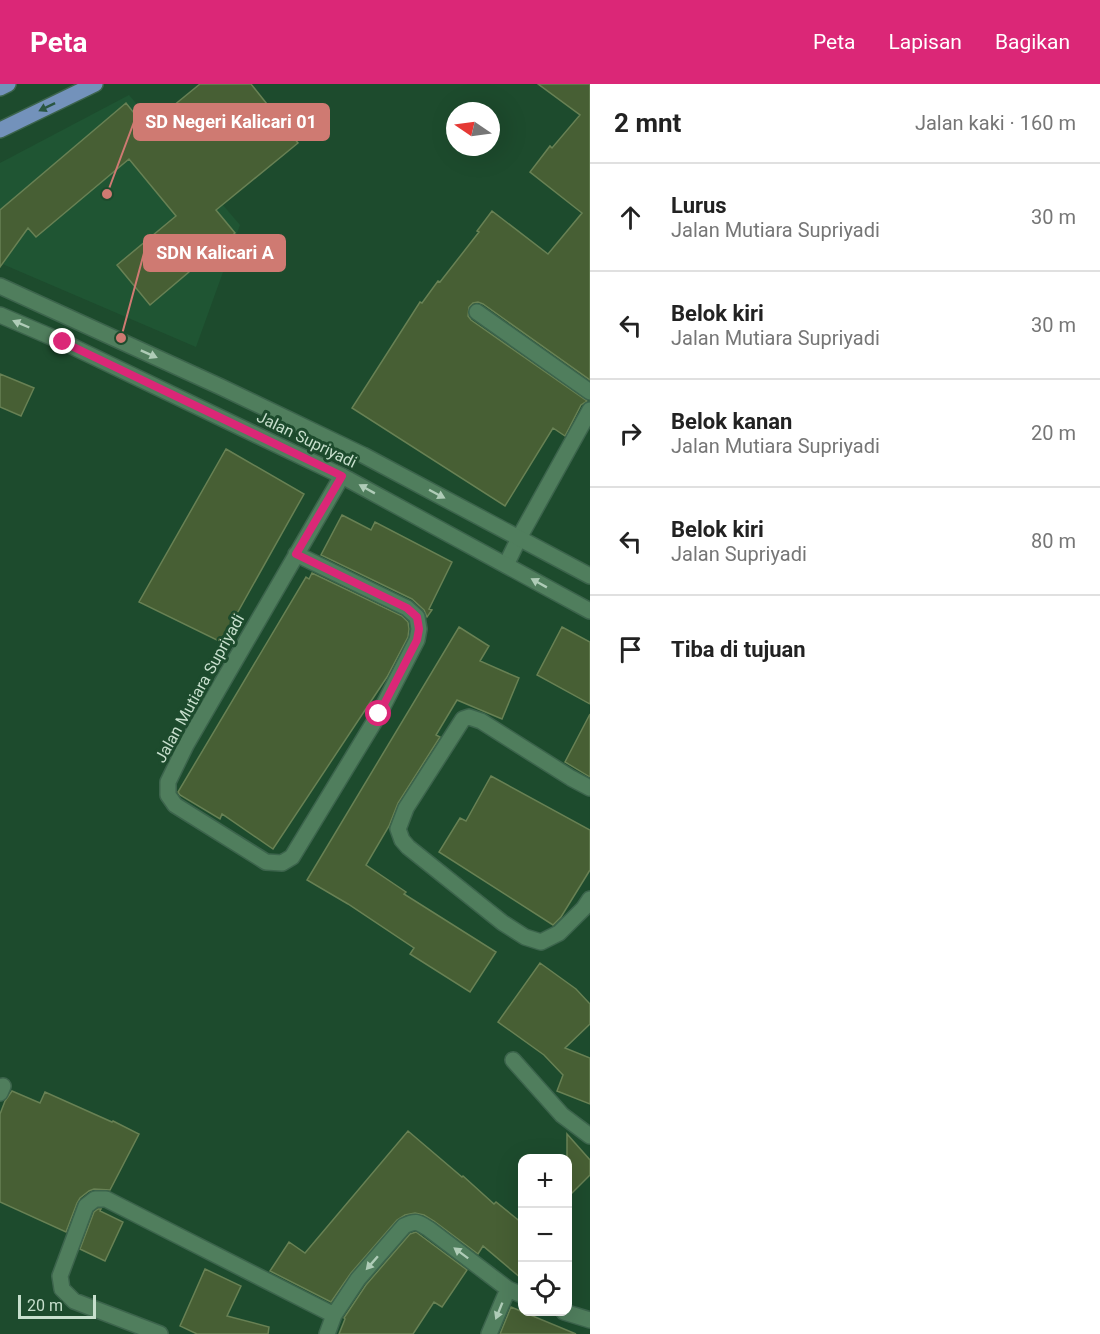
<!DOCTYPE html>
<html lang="id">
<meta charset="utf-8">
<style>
body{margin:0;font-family:Roboto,sans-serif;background:#f2f2f2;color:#222}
.controls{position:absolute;right:18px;bottom:18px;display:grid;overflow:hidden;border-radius:12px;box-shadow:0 6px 24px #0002}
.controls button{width:54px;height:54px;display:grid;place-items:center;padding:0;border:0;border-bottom:2px solid #e0e0e0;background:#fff;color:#222;font:30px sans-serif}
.compass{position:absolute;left:446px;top:18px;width:54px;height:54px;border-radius:50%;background:#fff;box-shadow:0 6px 24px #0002;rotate:283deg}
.scale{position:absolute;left:18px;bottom:15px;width:78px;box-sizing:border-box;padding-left:6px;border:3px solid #c7dfcd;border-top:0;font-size:16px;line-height:21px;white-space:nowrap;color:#c7dfcd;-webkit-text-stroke:4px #1d4b2d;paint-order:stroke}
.stop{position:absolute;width:18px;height:18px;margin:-14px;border:4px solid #db2777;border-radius:50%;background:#fff}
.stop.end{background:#db2777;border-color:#fff;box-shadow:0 2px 6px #0008}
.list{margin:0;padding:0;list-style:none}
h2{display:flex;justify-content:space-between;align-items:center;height:78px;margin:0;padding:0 24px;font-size:26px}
h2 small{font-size:20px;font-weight:400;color:#767676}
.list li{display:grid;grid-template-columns:39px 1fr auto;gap:18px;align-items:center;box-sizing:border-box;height:108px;padding:0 24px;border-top:2px solid #e0e0e0}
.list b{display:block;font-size:22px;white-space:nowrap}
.list p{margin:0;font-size:20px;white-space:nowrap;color:#767676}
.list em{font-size:20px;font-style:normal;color:#767676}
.icon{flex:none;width:33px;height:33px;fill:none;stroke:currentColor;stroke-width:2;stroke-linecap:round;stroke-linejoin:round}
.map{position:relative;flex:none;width:590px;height:1250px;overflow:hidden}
header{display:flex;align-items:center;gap:36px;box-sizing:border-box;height:84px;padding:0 30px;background:#db2777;color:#fff}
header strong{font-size:28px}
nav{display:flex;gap:33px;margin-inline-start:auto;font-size:21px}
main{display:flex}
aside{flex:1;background:#fff}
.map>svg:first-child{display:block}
.built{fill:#1f5533}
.building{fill:#475f34;stroke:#688154;stroke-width:1.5}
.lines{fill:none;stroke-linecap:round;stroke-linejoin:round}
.street-casing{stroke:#3c644c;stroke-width:18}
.secondary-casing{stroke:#3c644c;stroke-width:18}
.primary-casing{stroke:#3c644c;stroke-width:18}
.street{stroke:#507e5d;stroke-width:15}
.secondary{stroke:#507e5d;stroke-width:15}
.primary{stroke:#7392bb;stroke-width:15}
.oneway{fill:#2a5642}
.oneway2{fill:#afccb7}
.route{stroke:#db2777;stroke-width:8}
.labels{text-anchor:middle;stroke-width:6;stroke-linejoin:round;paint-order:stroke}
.street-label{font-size:16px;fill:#c7dfcd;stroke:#1d4b2d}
.leader{fill:none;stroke:#cf7a72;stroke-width:2}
.callout-dot{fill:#cf7a72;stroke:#1d4b2d;stroke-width:2}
.callout{fill:#cf7a72;stroke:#cf7a72;stroke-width:2}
.callout-label{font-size:18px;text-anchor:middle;font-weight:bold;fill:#fff}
</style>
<header>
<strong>Peta</strong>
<nav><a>Peta</a><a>Lapisan</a><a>Bagikan</a></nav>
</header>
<main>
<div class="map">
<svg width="590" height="1250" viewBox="0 0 590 1250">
<rect width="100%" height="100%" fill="#1d4b2d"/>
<!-- built -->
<path class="built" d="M129 11 240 141 196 263 0 179V79Z"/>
<!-- building -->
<path class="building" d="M200 0H251L298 59 216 126 235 149 150 221 117 181 176 132 129 75 36 153 28 144 0 183V126L126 19 146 44Z
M538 0H590V296L483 220 478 218 473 219 469 223 468 232 471 236 587 317 581 321 565 352 553 344 505 422 352 324 420 218 422 219 438 197 440 198 479 148 477 147 492 127 548 170 582 129 530 88 550 62 552 64 580 31Z
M0 290 34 304 21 332 0 323Z
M226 365 304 410 221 558 139 518Z
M342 431 371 446 375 438 452 478 429 525 432 526 427 533 424 526 412 515 321 471Z
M312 489 402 532 408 538 409 545 408 553 387 593 273 765 222 730 220 735 180 711 178 708 306 493 309 495Z
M459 543 489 562 480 577 519 594 502 635 457 616 436 651 440 653 398 719 389 742 366 781 406 808 404 810 496 868 470 908 410 870 414 864 348 820 307 796Z
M562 543 590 558V620L537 591Z
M590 630V693L565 678Z
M491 692 590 746V786L561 833 553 841 439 768 460 734 466 737Z
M540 879 576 905 590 920V940L565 964 590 974V1020L557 1007 563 991 544 971 498 938Z
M12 1007 40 1019 45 1008 112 1038 113 1037 139 1050 110 1106 94 1105 89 1107 80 1114 77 1119 66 1148 0 1118V1030L5 1017Z
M408 1047 462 1093 463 1092 494 1120 496 1118 522 1139V1195L483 1162 478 1170 434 1137 424 1131 415 1129 405 1131 397 1136 351 1189 331 1218 270 1187 289 1158 305 1169Z
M567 1050 590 1076V1091L567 1114Z
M98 1125H101L100 1127 123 1138 105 1177 80 1165 94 1128Z
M416 1148 467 1186 442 1223 434 1218 413 1250H339L345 1235 344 1234 366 1201 410 1150Z
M205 1185 241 1202 227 1232 269 1243 268 1250H197L180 1242Z
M511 1223 576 1250H500Z"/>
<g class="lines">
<!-- street casing -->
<g class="street-casing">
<path id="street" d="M477 228 590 308
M296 470 407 524 417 533 419 545 417 556 379 630 292 773 282 779 266 778 175 721 168 711V698L186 661 342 392
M506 481 519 454 590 326
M590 704 571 694 481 637 469 633 463 635 406 724 398 745 402 756 408 763 503 839 525 853 541 858 559 849 584 824 590 815
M513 976 562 1031 590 1052
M0 1009 3 1002
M564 1228 590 1236
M160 1250 74 1217 62 1205 60 1192 86 1122 95 1115H106L334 1231
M327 1250 334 1231 358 1195 404 1142C416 1136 418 1138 429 1145L508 1205 522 1211
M489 1250 508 1205"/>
</g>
<!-- secondary casing -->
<g class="secondary-casing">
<path id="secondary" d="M0 202 221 303 363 371 590 492
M0 231 63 258 342 392 590 527"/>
</g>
<!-- primary casing -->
<g class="primary-casing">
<path id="primary" d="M0 4 8 0
M0 46 95 0"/>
</g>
<!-- street -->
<use href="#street" class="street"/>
<!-- secondary -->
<use href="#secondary" class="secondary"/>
<!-- primary -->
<use href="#primary" class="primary"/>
</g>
<!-- one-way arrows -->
<defs><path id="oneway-solid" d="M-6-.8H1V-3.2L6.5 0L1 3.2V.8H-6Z" transform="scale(1.5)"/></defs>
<use class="oneway" href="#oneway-solid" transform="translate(47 23) rotate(154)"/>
<g class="oneway2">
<use href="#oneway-solid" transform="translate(21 240) rotate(-157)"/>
<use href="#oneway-solid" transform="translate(149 270) rotate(24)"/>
<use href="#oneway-solid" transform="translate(367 405) rotate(-151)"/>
<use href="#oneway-solid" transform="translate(437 410) rotate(28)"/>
<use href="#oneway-solid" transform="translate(539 499) rotate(-151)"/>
<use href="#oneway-solid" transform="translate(461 1169) rotate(-143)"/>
<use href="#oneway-solid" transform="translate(372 1179) rotate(131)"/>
<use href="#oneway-solid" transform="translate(499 1227) rotate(112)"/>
</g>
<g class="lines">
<!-- route -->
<path class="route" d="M63 258 342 392 296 470 407 524 417 533 419 545 417 556 379 630"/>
</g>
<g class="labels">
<!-- street labels -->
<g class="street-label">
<text transform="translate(307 355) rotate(26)" y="6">Jalan Supriyadi</text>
<text transform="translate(199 604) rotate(-61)" y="6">Jalan Mutiara Supriyadi</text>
</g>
</g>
<!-- callouts -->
<path class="leader" d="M107 110L134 38M121 254L144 169"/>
<g class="callout-dot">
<circle cx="107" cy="110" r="6"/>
<circle cx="121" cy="254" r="6"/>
</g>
<g class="callout">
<rect x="134" y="20" width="195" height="36" rx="6"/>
<rect x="144" y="151" width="141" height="36" rx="6"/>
</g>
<g class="callout-label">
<text x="231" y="44">SD Negeri Kalicari 01</text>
<text x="215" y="175">SDN Kalicari A</text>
</g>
</svg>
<div class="controls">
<button>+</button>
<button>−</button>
<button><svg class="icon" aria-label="locate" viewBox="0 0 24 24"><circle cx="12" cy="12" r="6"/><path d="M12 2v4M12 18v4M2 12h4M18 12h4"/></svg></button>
</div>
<svg class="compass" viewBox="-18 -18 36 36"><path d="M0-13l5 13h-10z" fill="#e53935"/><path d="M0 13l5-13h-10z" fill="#767676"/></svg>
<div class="scale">20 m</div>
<div class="stop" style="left:379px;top:630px"></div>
<div class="stop end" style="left:63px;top:258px"></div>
</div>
<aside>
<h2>2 mnt<small>Jalan kaki · 160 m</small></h2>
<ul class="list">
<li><svg class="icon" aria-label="ahead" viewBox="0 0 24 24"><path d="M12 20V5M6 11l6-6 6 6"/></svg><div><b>Lurus</b><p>Jalan Mutiara Supriyadi</p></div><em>30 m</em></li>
<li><svg class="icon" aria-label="left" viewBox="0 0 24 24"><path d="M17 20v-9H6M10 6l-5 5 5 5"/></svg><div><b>Belok kiri</b><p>Jalan Mutiara Supriyadi</p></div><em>30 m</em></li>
<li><svg class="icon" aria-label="right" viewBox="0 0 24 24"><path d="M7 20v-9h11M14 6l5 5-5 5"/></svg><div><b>Belok kanan</b><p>Jalan Mutiara Supriyadi</p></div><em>20 m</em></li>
<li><svg class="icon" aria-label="left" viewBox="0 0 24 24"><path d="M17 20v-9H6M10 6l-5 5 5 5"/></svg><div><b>Belok kiri</b><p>Jalan Supriyadi</p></div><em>80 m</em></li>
<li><svg class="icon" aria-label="arrive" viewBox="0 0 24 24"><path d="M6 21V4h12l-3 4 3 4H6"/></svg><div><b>Tiba di tujuan</b></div></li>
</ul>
</aside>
</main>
